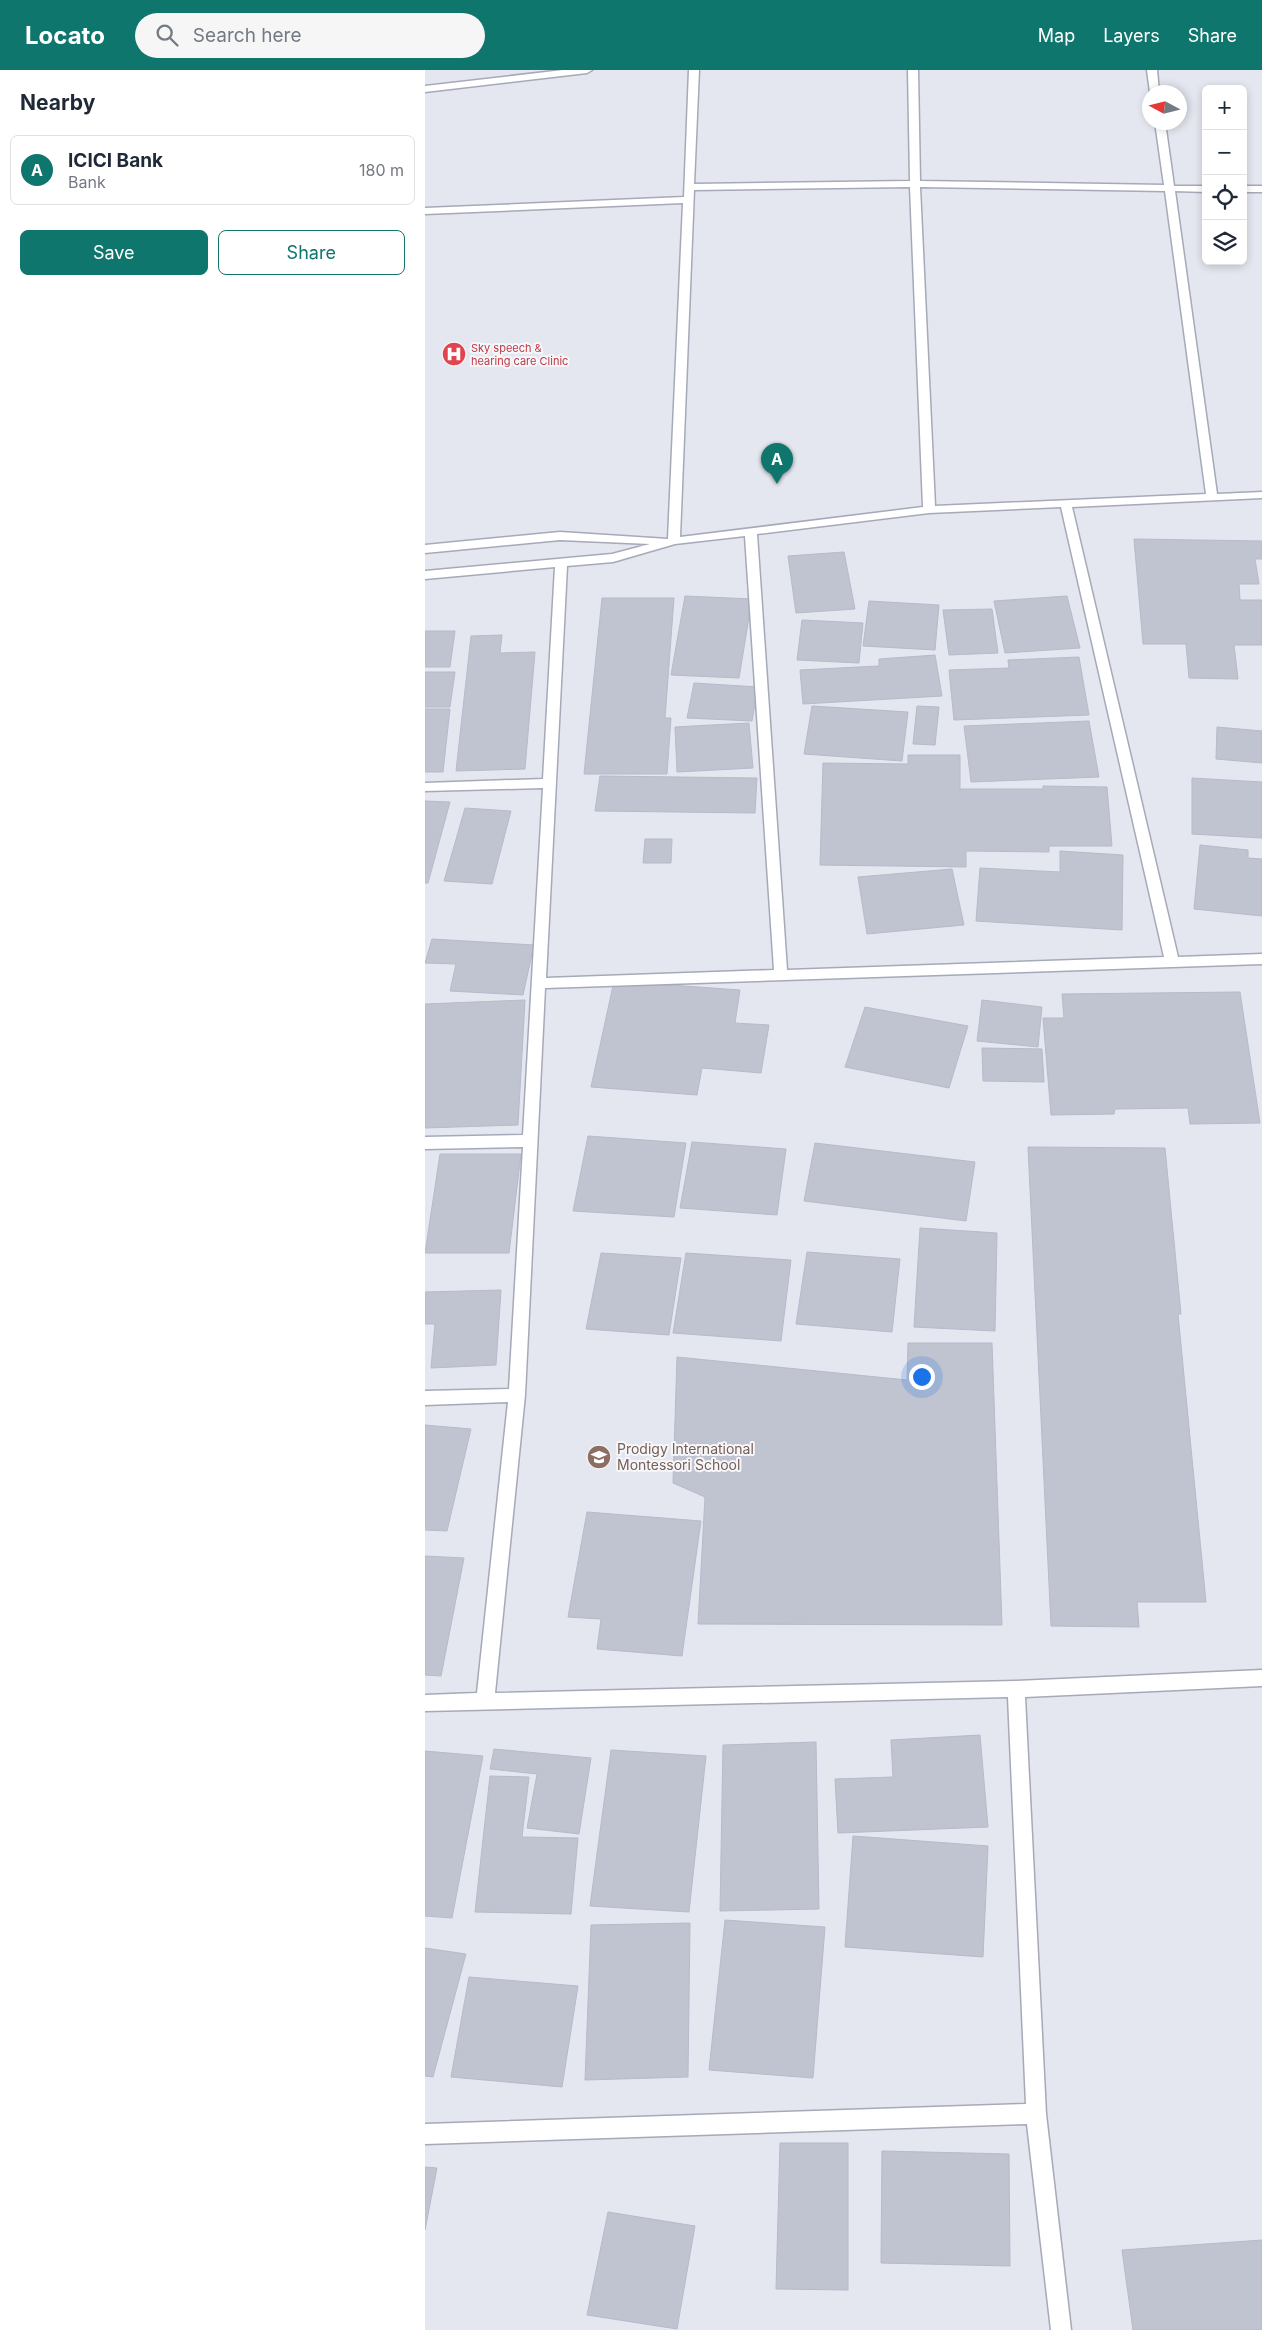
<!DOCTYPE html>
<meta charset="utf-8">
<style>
body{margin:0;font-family:Inter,sans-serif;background:#f6f6f7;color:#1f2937}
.controls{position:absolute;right:15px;top:15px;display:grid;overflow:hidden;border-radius:8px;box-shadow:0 2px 8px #0003}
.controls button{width:45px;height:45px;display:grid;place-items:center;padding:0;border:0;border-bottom:1px solid #e0e1e3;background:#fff;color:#1f2937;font:25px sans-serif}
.compass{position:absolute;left:717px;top:15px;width:45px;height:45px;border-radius:50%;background:#fff;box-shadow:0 2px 8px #0003;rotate:277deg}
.you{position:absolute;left:496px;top:1306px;width:18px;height:18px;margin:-12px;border:4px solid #fff;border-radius:50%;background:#1a73e8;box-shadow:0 0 0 8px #1a73e833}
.badge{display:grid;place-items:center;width:32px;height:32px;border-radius:50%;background:#0f766e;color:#fff;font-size:16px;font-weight:700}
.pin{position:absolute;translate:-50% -41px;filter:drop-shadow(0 1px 2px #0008)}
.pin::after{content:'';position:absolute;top:26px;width:18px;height:15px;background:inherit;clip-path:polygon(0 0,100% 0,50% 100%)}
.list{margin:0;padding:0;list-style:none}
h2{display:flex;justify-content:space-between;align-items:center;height:65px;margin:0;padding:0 20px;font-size:21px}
h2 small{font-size:16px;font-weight:400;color:#747a83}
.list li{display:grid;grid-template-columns:32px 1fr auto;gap:15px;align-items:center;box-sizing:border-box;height:70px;margin:0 10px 10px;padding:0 10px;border:1px solid #e0e1e3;border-radius:8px}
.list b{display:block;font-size:19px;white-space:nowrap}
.list p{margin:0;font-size:16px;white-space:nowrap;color:#747a83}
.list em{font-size:16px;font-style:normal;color:#747a83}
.actions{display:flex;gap:10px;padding:15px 20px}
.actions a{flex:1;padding:11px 0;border:1px solid #0f766e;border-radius:8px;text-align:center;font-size:18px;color:#0f766e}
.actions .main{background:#0f766e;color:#fff}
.icon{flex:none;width:28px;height:28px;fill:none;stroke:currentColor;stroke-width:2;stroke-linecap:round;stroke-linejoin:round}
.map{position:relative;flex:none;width:837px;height:2260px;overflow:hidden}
header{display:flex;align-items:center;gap:30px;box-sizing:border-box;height:70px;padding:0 25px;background:#0f766e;color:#fff}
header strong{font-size:24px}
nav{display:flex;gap:28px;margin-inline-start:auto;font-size:18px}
.search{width:350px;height:45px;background:#f6f6f7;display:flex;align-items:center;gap:12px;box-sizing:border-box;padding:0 18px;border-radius:28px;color:#747a83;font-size:19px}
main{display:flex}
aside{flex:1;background:#fff}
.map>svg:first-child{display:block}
.building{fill:#c0c4d0;stroke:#b6baca}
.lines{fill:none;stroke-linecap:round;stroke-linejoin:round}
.minor-casing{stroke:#a6a9b8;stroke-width:3}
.minor{fill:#fff;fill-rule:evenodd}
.labels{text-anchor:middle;stroke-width:4;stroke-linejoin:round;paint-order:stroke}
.far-health-label{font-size:11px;fill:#be3a42;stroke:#f6f7fb;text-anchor:start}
.education-label{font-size:14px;fill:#785e54;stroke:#f6f7fb;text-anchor:start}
</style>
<header>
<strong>Locato</strong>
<div class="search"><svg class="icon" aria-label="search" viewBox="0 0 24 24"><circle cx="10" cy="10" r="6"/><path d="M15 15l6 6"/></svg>Search here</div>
<nav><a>Map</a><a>Layers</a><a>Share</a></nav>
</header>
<main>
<aside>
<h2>Nearby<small></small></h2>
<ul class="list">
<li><span class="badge">A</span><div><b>ICICI Bank</b><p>Bank</p></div><em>180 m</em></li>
</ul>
<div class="actions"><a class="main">Save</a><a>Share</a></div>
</aside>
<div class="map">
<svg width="837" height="2260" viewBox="0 0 837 2260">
<rect width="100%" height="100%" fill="#e4e7ef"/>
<!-- building -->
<path class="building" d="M709 469 837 471V489H830L834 514H814L815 530H837V575H809L813 609 764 608 761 574H718Z
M419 482 430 539 371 543 363 486Z
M260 526 327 529 314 608 246 605Z
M642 526 655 578 580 583 569 531Z
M177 528H249L240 648H246L242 704H159Z
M444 531 514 535 510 580 438 576Z
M567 539 573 583 524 585 518 540Z
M377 550 438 553 434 593 372 590Z
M0 561H30L25 597H0Z
M77 565 75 583 110 582 100 699 31 701 46 566Z
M510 585 517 626 378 634 375 600 454 596V589Z
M654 587 664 645 529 650 524 600 584 598 583 590Z
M0 602H30L25 637H0Z
M269 613 333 617 327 651 262 648Z
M387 636 483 642 477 691 379 684Z
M492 636 514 637 510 675 488 674Z
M0 639H25L18 702H0Z
M664 651 674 707 546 712 539 656Z
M324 653 328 698 252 702 250 657Z
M792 657 837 661V693L791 689Z
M483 685H535V719H618V716L682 717 687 776H624V782L541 781V797L395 795 398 693 483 694Z
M175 706 332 708 330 743 170 741Z
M767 708 837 712V768L767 764Z
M0 731 25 732 3 813H0Z
M40 738 86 741 67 814 19 811Z
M220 769H247L246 793H218Z
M775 775 823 780V788L837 789V846L769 839Z
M635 781 698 785 697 860 551 851 555 798 635 802Z
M527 799 539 855 442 864 433 807Z
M7 869 109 875 98 925 25 921 31 894 0 893Z
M189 911 315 920 310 953 344 955 336 1003 277 998 272 1025 166 1017Z
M815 922 835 1053 765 1054 763 1038 690 1039 689 1044 626 1045 618 948H639L637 924Z
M100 930 93 1055 0 1058V934Z
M557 930 617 937 613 977 552 971Z
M440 937 543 956 524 1018 420 997Z
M557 978 617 979 619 1012 558 1011Z
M163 1066 261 1073 249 1147 148 1141Z
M267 1072 361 1079 352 1145 255 1138Z
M390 1073 550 1092 541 1151 379 1131Z
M603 1077 740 1078 756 1244H753L781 1532H712L714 1557 626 1556Z
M15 1084H96L84 1183H0Z
M495 1158 572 1163 570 1261 489 1257Z
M382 1182 475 1189 467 1262 371 1254Z
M176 1183 256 1188 244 1265 161 1259Z
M261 1183 366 1190 356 1271 248 1263Z
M76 1220 71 1295 6 1298 10 1254H0V1222Z
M483 1273H567L577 1555 273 1554 280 1427 248 1413 252 1287 482 1310Z
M0 1355 46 1359 22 1461 0 1460Z
M162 1442 276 1451 257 1586 172 1579 176 1549 143 1547Z
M0 1486 39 1488 16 1606 0 1605Z
M555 1665 563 1757 413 1763 410 1709 468 1707 466 1670Z
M391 1672 394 1839 295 1841 298 1675Z
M69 1679 166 1688 154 1764 102 1758 112 1704 65 1699Z
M186 1680 281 1686 264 1842 165 1836Z
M0 1681 58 1686 27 1848 0 1846Z
M65 1706 104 1707 97 1767 153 1768 146 1844 50 1842Z
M428 1766 563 1776 558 1887 420 1877Z
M300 1850 400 1857 388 2008 284 2000Z
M265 1853 263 2007 160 2010 166 1855Z
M0 1878 41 1884 8 2007 0 2006Z
M44 1907 153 1916 137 2017 26 2007Z
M355 2073H423V2220L351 2219Z
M457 2081 584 2084 585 2196 456 2193Z
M0 2097 12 2098 0 2160Z
M183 2142 270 2156 252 2259 162 2245Z
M837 2170V2260H708L697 2180Z"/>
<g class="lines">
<!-- minor casing -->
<g class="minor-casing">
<path id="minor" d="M138 0H167L162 3 0 22V16Z
M264 0H274L269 114 485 111 483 0H493L495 111 739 115 730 52H740L749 116H781V122L750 121 792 424 837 422V428L647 437 753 887 837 884V894L120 918 100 1325 70 1623 591 1611 837 1600V1616L600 1627 621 2044 646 2260H626L602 2054 0 2074V2054L601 2034 583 1627 0 1641V1625L52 1623 83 1332 0 1335V1321L84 1319 98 1077 0 1079V1067L98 1065 118 718 0 721V713L118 709 130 497 0 509V501L187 484 225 474 135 470 0 483V475L135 462 243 469 258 133 0 144V138L259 127ZM485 117 498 437 255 467 269 120ZM495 117 740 121 781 424 510 436ZM636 437 739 887 362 900 332 464 504 443ZM320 466 349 900 121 908 142 496 188 492 250 474Z
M722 0H732L734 22H725Z
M818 116H837V122H818Z"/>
</g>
<!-- minor -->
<use href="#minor" class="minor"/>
</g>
<!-- icons -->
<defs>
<g id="hospital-disc" transform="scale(1.25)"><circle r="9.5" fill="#e0444e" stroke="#f6f7fb"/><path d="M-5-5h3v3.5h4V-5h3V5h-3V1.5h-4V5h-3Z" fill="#fff"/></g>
<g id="school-disc" transform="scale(1.25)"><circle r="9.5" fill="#8d6e63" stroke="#f6f7fb"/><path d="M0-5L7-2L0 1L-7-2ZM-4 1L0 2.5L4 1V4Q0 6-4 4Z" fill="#fff"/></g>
</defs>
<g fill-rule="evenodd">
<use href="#hospital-disc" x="29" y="284"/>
<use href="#school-disc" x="174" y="1387"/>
</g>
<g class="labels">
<!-- far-health labels -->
<g class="far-health-label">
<text x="46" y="282">Sky speech &amp;<tspan x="46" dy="13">hearing care Clinic</tspan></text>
</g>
<!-- education labels -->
<g class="education-label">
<text x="192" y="1384">Prodigy International<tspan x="192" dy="16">Montessori School</tspan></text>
</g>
</g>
</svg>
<div class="controls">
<button>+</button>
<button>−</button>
<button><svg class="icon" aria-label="locate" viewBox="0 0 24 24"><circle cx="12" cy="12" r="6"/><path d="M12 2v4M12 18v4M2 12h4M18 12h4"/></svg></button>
<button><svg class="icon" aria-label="layers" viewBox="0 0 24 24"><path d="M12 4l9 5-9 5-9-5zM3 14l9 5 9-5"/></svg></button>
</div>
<svg class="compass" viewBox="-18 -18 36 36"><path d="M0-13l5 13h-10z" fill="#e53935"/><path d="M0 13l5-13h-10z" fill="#747a83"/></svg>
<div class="you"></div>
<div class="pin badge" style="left:352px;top:414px">A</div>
</div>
</main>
